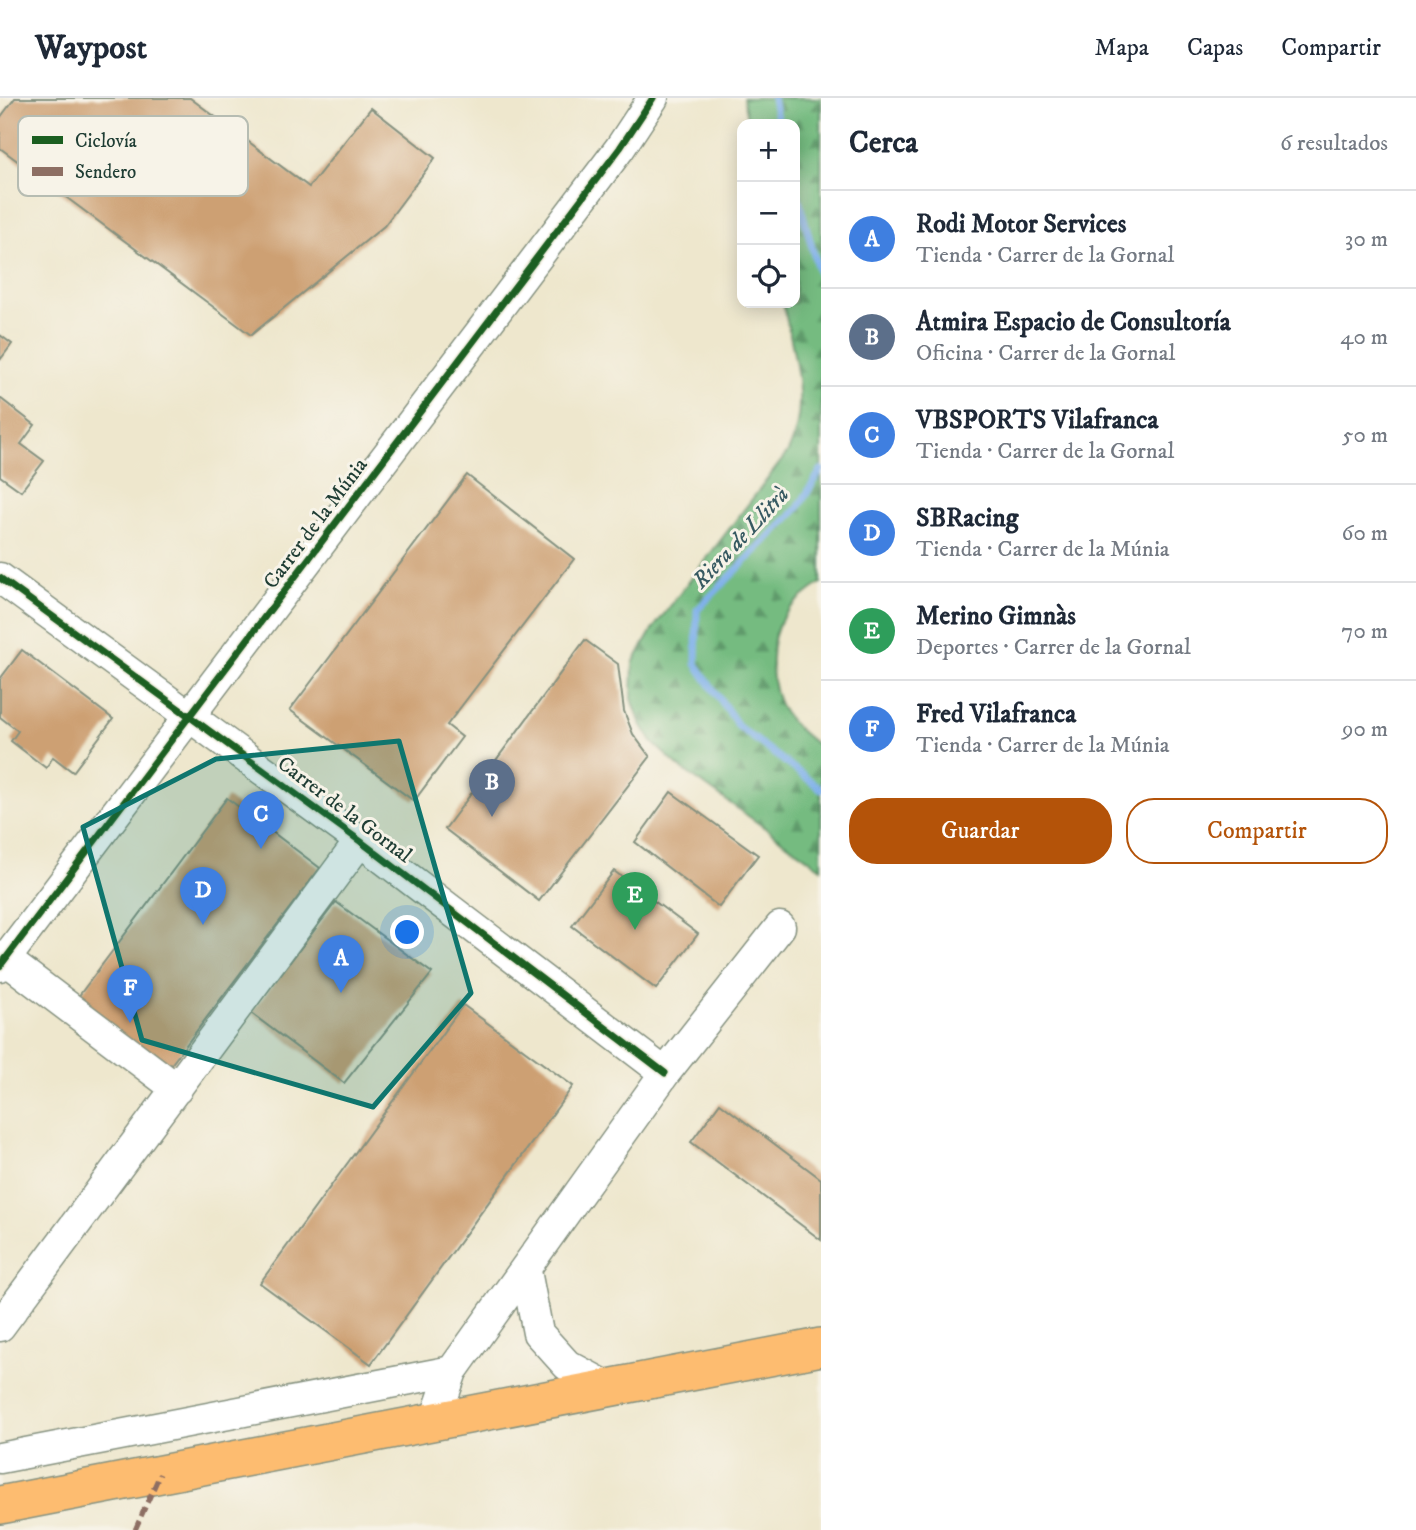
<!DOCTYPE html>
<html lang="es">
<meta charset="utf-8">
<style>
body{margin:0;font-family:"IM FELL DW Pica",serif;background:#f6f6f7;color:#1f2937}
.controls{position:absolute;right:21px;top:21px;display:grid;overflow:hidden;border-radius:14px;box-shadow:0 4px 18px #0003}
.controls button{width:63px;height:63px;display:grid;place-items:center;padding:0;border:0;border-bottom:2px solid #e0e1e3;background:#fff;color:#1f2937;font:35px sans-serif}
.you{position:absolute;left:408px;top:835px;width:24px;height:24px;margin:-18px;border:5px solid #fff;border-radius:50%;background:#1a73e8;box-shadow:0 0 0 10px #1a73e833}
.badge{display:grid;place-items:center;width:46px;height:46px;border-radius:50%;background:#b45309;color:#fff;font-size:23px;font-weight:700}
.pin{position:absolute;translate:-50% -58px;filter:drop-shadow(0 2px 4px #0008)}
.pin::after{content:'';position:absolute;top:37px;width:24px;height:21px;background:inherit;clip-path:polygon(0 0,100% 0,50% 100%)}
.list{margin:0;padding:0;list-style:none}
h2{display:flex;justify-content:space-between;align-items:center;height:91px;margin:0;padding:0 28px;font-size:30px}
h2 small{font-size:23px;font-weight:400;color:#747a83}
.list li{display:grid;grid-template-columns:46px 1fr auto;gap:21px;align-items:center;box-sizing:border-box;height:98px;padding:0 28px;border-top:2px solid #e0e1e3}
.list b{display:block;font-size:26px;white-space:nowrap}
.list p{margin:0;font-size:23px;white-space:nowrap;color:#747a83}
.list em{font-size:23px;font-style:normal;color:#747a83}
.actions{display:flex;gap:14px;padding:21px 28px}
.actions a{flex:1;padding:16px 0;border:2px solid #b45309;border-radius:28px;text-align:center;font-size:24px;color:#b45309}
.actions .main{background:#b45309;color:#fff}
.icon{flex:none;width:38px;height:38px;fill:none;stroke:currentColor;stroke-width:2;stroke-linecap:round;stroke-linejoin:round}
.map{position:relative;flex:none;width:821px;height:1432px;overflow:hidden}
header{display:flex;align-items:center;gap:42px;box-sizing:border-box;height:98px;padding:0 35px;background:#fff;border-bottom:2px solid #e0e1e3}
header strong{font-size:33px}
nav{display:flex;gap:38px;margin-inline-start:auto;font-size:24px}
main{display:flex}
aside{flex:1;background:#fff}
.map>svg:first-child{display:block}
.forest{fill:url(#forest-firs);stroke:#4a7c5a;stroke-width:2}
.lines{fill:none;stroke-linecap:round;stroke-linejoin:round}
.stream{stroke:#7eb0ea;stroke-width:7}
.building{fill:#cda073}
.minor-casing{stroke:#869280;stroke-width:33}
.major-casing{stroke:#869280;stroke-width:40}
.minor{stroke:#fff;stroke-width:30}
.major{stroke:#fdbc70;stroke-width:37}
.quiet{stroke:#8d6e63;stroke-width:5;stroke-dasharray:10 5;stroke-linecap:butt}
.cycleway-casing{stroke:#f7f3e8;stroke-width:11}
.cycleway{stroke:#1b5e20;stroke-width:7}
.marked{fill:#0f766e;fill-opacity:0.2;stroke:#0f766e;stroke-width:5;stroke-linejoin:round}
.labels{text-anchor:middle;stroke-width:6;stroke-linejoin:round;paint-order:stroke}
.street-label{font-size:21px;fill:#1f3d34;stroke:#f7f3e8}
.water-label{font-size:23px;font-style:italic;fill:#375a62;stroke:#f7f3e8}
.key{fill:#f7f3e8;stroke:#b6bcb2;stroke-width:2}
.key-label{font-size:19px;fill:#1f3d34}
</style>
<header>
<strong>Waypost</strong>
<nav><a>Mapa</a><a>Capas</a><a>Compartir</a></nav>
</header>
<main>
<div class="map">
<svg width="821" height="1432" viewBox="0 0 821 1432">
<defs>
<pattern id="forest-firs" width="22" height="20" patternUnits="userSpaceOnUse" patternTransform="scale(1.75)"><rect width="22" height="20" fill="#74bb80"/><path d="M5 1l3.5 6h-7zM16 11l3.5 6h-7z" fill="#5f996a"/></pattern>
</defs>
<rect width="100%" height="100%" fill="#f7f3e8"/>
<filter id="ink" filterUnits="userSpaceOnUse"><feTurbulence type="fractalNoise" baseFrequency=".0143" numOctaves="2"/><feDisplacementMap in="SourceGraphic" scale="14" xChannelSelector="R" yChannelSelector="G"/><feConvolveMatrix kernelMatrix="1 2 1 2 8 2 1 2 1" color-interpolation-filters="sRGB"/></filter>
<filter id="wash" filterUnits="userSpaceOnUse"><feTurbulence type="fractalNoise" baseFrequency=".00686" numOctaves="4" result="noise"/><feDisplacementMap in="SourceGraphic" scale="28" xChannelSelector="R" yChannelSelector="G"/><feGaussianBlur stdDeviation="1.57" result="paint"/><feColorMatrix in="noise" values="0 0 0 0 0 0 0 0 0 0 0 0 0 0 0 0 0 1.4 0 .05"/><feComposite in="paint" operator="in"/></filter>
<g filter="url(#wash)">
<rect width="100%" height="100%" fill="#eee7cd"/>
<!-- forest -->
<path class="forest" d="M743 0H821V485C786 509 770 526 772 569 774 612 789 624 821 650V770L678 668 652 644 640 624 632 601 633 565 652 532 788 354C811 306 793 254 783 205H795V26H748Z"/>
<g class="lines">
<!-- stream -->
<path class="stream" d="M773 0 778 26
M795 87 821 183
M821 372 798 410 697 512 696 566 739 629 821 691"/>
</g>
<g id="blocks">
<!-- building -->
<path class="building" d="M15 0H190L309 89 371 10 435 60 384 128 251 237 0 50V20Z
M0 237 12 246 0 262Z
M0 300 35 327 21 346 44 363 21 393 0 378Z
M467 377 574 461 447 627 462 639 414 703 290 612Z
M585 542 618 566 624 613 633 636 650 659 539 803 445 731Z
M22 552 113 621 73 674 53 659 46 670 11 643 18 633 0 619V581Z
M671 694 758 757 719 809 635 744Z
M227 700 320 770 167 972 75 903Z
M614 773 698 836 656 891 572 828Z
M336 804 432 875 344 985 251 915Z
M463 907 573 988 371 1266 260 1185Z
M720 1005 821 1081V1142L691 1044Z"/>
</g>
</g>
<g filter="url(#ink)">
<use href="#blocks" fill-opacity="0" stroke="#869280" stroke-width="2"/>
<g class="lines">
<!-- minor casing -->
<g class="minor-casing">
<path id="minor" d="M0 480 360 743 665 975
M5 861 177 991
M0 868 620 50 653 0
M526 1173 538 1235 567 1267 610 1290
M0 1228 360 743
M435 1322 452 1273 665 975 780 829
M0 1360 452 1273"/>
</g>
<!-- major casing -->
<g class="major-casing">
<path id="major" d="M0 1407 821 1249"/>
</g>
<!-- minor -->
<use href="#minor" class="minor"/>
<!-- major -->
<use href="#major" class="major"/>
<!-- quiet -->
<path class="quiet" d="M135 1432 160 1376"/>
<!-- cycleway casing -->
<g class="cycleway-casing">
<path id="cycleway" d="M0 480 360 743 665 975
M0 868 620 50 653 0"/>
</g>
<!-- cycleway -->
<use href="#cycleway" class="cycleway"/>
</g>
</g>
<!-- marked area -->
<path class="marked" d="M399 643 471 895 373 1009 142 942 83 729 216 661Z"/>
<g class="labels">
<!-- street labels -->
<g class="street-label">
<text transform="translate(315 425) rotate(-53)" y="7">Carrer de la Múnia</text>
<text transform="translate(345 711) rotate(37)" y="7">Carrer de la Gornal</text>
</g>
<!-- water labels -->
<g class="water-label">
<text transform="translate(740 439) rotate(-47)" y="8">Riera de Llitrà</text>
</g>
</g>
<!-- legend -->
<rect x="18" y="18" width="230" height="80" rx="10" class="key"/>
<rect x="32" y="38" width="31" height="8" fill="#1b5e20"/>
<rect x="32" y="69" width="31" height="9" fill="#8d6e63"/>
<g class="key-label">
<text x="75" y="49">Ciclovía</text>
<text x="75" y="80">Sendero</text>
</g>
</svg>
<div class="controls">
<button>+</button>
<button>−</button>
<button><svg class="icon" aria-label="locate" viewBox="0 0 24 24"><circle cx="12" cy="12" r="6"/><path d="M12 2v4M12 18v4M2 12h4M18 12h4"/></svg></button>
</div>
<div class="you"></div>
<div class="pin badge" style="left:341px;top:895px;background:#3f7fe0">A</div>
<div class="pin badge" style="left:492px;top:719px;background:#5c6f8a">B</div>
<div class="pin badge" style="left:261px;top:751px;background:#3f7fe0">C</div>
<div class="pin badge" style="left:203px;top:827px;background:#3f7fe0">D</div>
<div class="pin badge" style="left:635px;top:832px;background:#2e9e5b">E</div>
<div class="pin badge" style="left:130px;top:925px;background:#3f7fe0">F</div>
</div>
<aside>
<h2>Cerca<small>6 resultados</small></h2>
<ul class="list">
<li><span class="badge" style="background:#3f7fe0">A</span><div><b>Rodi Motor Services</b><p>Tienda · Carrer de la Gornal</p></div><em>30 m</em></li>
<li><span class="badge" style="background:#5c6f8a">B</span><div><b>Atmira Espacio de Consultoría</b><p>Oficina · Carrer de la Gornal</p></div><em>40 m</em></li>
<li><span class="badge" style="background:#3f7fe0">C</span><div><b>VBSPORTS Vilafranca</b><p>Tienda · Carrer de la Gornal</p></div><em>50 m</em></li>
<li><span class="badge" style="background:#3f7fe0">D</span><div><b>SBRacing</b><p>Tienda · Carrer de la Múnia</p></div><em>60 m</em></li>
<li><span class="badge" style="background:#2e9e5b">E</span><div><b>Merino Gimnàs</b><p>Deportes · Carrer de la Gornal</p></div><em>70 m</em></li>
<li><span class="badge" style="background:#3f7fe0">F</span><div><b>Fred Vilafranca</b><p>Tienda · Carrer de la Múnia</p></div><em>90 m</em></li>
</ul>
<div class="actions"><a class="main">Guardar</a><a>Compartir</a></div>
</aside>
</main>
